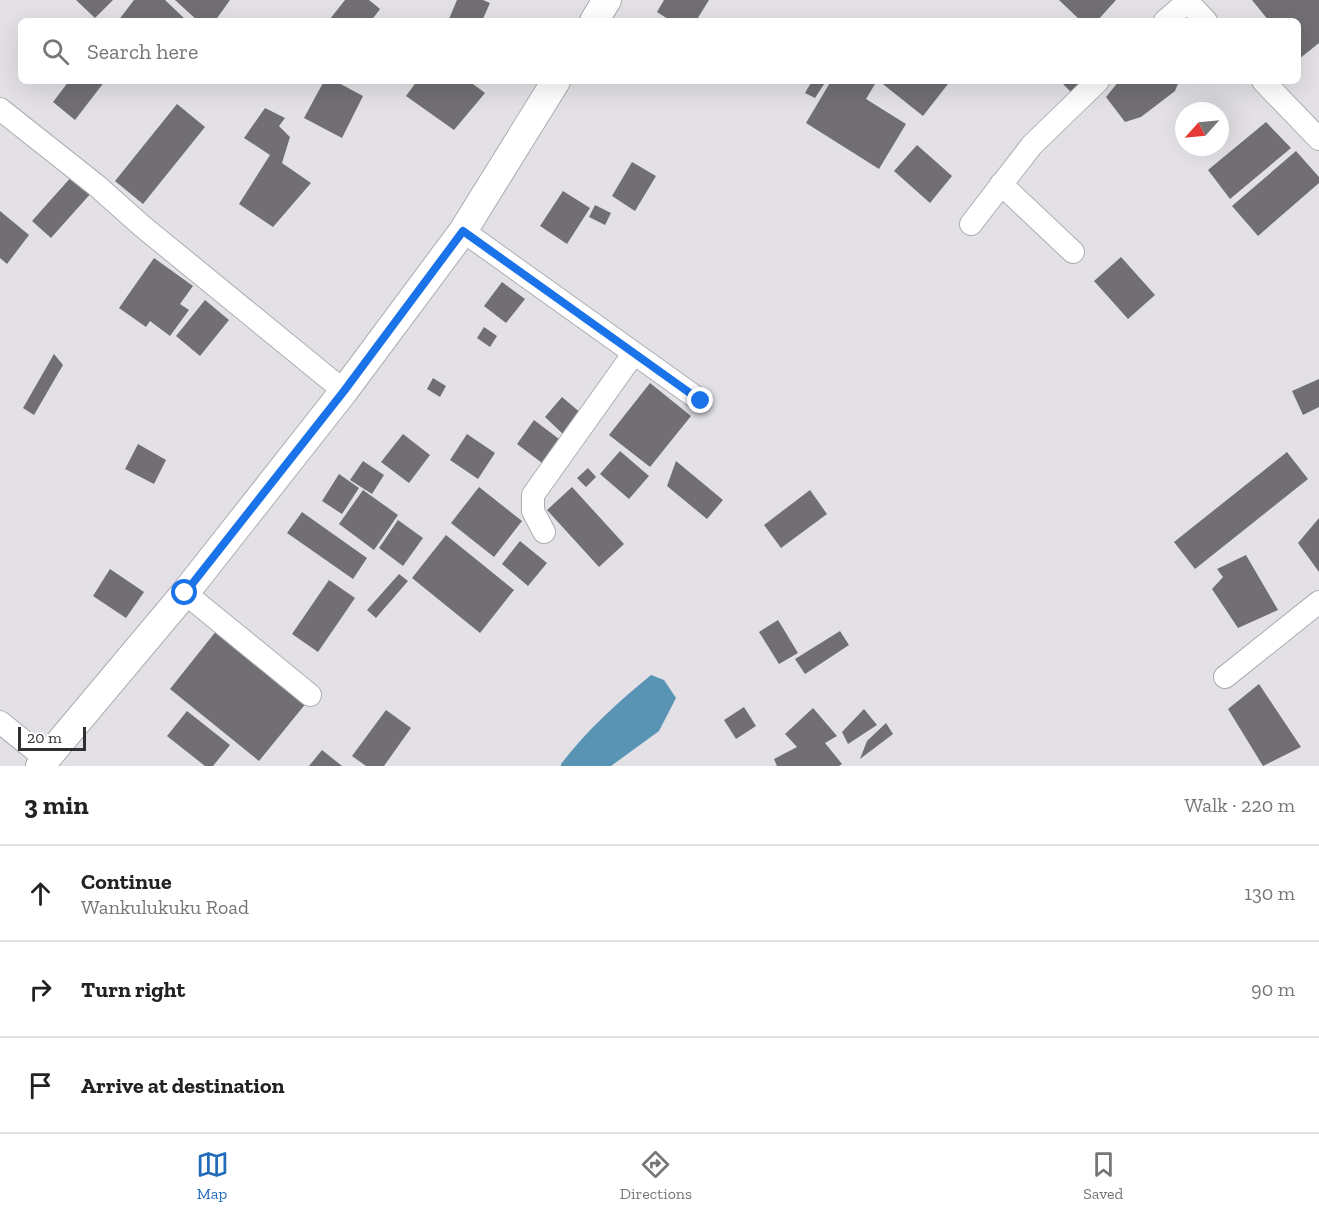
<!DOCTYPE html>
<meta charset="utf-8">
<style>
body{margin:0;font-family:"Zilla Slab",serif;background:#f6f6f6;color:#222}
.compass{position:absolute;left:1175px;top:102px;width:54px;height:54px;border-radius:50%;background:#fff;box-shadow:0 6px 24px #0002;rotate:243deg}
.scale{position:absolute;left:18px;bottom:15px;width:68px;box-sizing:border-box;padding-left:6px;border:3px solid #302f31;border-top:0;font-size:16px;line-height:21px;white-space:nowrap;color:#302f31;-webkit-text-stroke:4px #fff;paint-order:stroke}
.stop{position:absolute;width:18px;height:18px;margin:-14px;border:4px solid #1a73e8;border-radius:50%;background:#fff}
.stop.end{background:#1a73e8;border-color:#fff;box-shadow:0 2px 6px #0008}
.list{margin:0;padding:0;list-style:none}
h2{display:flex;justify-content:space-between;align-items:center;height:78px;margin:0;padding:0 24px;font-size:26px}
h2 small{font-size:20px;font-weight:400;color:#767676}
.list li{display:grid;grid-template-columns:39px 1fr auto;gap:18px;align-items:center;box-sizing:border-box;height:96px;padding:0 24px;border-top:2px solid #e0e0e0}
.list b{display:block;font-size:22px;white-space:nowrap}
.list p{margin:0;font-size:20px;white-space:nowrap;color:#767676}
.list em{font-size:20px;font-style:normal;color:#767676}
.icon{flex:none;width:33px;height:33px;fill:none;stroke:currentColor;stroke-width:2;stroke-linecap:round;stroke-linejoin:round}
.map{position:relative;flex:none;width:1319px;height:766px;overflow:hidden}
.search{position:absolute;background:#fff;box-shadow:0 6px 24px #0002;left:18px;right:18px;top:18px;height:66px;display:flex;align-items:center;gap:15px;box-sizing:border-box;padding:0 21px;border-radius:9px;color:#767676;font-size:22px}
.sheet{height:366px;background:#fff}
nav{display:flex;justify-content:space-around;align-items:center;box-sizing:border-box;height:84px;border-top:2px solid #e0e0e0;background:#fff;font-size:16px;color:#767676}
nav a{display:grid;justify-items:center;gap:3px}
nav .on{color:#226cbc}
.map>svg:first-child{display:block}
.water{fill:#5994b5}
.building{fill:#716f74}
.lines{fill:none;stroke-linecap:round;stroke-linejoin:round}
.minor-casing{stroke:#aeacb1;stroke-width:24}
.major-casing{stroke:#aeacb1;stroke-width:30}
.minor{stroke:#fff;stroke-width:22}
.major{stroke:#fff;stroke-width:28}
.route{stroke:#1a73e8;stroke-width:8}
</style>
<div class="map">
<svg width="1319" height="766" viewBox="0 0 1319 766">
<rect width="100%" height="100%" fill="#e3e1e6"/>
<!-- water -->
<path class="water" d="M651 675 664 680 676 698 659 731 611 766H561V764C588 729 617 703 651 675Z"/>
<!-- building -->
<path class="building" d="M76 0H113L95 18Z
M134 0H165L187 21H118Z
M175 0H230L215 21H198Z
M345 0H369L380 9 371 21H333L330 19Z
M457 0H483L490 3 482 21H454L449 19Z
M664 0H709L696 21H671L657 12Z
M1059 0H1116L1097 21H1081Z
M1252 0H1319V43L1299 59 1298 21H1269Z
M69 81H105L75 120 53 102Z
M324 81H335L363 96 342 138 304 118Z
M417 81H469L485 93 454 130 406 96Z
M812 81H826L815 98 805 93Z
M831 81H869L875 84 866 99 906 124 879 169 806 123Z
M879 81H945L948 84 923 116Z
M1060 81H1087L1074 95Z
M1119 81H1179L1175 91 1141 117 1125 122 1106 97Z
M177 104 205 127 143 204 115 181Z
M265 108 285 118 279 126 290 137 282 163 311 183 273 227 239 204 270 155 244 138Z
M1266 122 1291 148 1230 199 1208 170Z
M917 145 952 176 930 203 894 171Z
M1296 151 1319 177V183L1258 236 1232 206Z
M632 162 656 176 635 211 612 196Z
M73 175 92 192 51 238 32 221Z
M563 191 590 208 567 244 540 226Z
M595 205 611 213 605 225 589 217Z
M0 211 29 235 7 264 0 258Z
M1121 257 1155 295 1128 319 1094 281Z
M154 258 193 286 180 304 189 310 170 336 150 321 146 327 119 308Z
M502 282 525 299 506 323 484 306Z
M205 300 229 320 200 356 176 336Z
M484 327 497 336 490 347 477 338Z
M54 354 63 365 34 415 23 408Z
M433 378 446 386 440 397 427 389Z
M1319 379V407L1303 415 1292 391Z
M650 383 691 416 650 467 609 435Z
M562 397 582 414 564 435 545 417Z
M534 420 559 439 542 463 517 444Z
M403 434 430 455 409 483 381 462Z
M467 434 495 453 478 479 450 460Z
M138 444 166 460 154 484 125 469Z
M620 451 649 476 629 499 600 474Z
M1287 452 1308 479 1195 569 1174 542Z
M363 461 384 475 372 494 350 480Z
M676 461 723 500 707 519 667 486Z
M588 468 596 477 586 487 577 478Z
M339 474 359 488 342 514 322 501Z
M479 487 522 521 494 557 451 523Z
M572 487 624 544 599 567 547 510Z
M363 490 398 515 374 550 339 524Z
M810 490 827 514 781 548 764 525Z
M302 512 367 558 353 579 287 533Z
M1319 518V572L1298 543Z
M398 520 423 538 403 566 379 548Z
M446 535 514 590 480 633 412 578Z
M520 541 547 563 528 586 502 564Z
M1246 555 1278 610 1238 628 1212 589 1223 577 1217 569Z
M110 569 144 592 126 618 93 596Z
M399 574 408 581 376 618 367 610Z
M329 580 355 598 318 652 292 634Z
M778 620 798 653 779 664 759 632Z
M217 630 307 702 259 761 170 689Z
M840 631 849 645 805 674 795 659Z
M1259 684 1301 747 1263 766 1228 709Z
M744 707 756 726 736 739 724 720Z
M813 708 837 736 825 743 842 764 839 766H777L774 759 797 747 785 734Z
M864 709 877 725 848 744 842 732Z
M386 710 411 728 384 766H366L352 756Z
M187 711 230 745 213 766H205L167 736Z
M886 723 893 734 860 759 867 741Z
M322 750 342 766H309Z"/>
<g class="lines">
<!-- minor casing -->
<g class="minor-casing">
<path id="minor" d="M1186 0 1206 21
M1165 21 1187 2
M1263 81 1319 139
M0 109 96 185 142 226 344 391
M1001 184 1073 252
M971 224 1032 145 1098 81
M463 231 701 401
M544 532 533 511V495L634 353
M185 593 310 695
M1225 677 1319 602
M0 722 46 759"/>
</g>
<!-- major casing -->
<g class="major-casing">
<path id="major" d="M594 21 607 0
M40 766 185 593 344 391 463 231 556 81"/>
</g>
<!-- minor -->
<use href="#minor" class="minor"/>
<!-- major -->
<use href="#major" class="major"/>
</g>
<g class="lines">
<!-- route -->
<path class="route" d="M185 593 344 391 463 231 701 401"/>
</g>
</svg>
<svg class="compass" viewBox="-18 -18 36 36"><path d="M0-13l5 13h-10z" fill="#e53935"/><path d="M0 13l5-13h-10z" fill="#767676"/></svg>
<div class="scale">20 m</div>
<div class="stop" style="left:185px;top:593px"></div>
<div class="stop end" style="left:701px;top:401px"></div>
<div class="search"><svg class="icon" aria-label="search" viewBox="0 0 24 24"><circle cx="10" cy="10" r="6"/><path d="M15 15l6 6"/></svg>Search here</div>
</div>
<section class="sheet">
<h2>3 min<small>Walk · 220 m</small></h2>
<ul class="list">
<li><svg class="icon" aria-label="ahead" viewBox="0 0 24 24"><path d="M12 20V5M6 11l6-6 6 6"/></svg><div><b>Continue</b><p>Wankulukuku Road</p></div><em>130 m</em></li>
<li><svg class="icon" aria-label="right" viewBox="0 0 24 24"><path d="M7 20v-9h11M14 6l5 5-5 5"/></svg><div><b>Turn right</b></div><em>90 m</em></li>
<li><svg class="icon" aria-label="arrive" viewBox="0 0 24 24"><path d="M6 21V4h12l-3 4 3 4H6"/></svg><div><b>Arrive at destination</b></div></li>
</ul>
</section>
<nav>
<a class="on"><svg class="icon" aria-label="map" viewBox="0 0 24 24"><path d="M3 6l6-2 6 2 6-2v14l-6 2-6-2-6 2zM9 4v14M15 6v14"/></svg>Map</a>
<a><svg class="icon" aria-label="directions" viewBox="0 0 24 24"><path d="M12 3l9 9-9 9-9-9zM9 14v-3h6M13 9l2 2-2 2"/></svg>Directions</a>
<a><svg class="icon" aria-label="saved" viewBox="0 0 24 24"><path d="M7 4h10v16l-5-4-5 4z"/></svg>Saved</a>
</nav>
